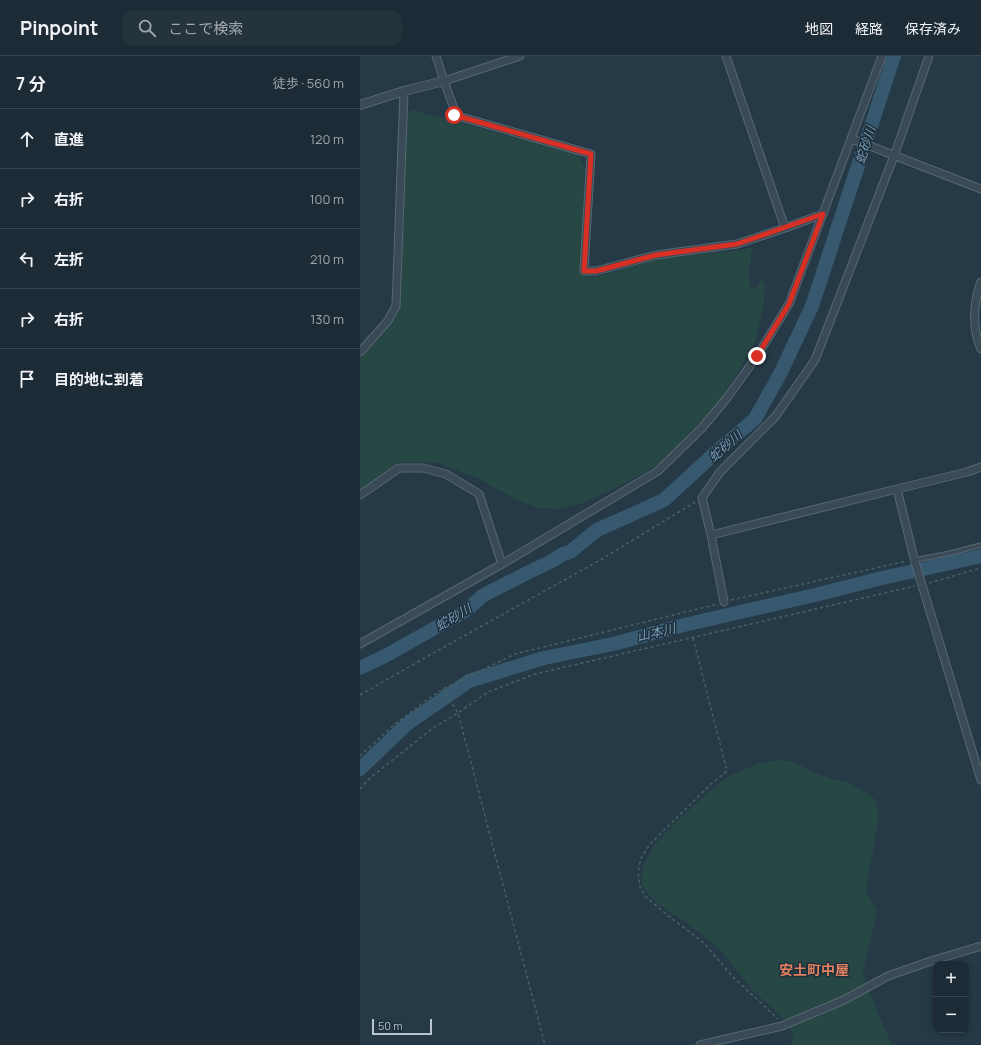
<!DOCTYPE html>
<html lang="ja">
<meta charset="utf-8">
<style>
body{margin:0;font-family:Manrope,"Noto Sans JP",sans-serif;background:#25333d;color:#f1f3f6}
.controls{position:absolute;right:12px;bottom:12px;display:grid;overflow:hidden;border-radius:8px;box-shadow:0 2px 10px #0003}
.controls button{width:36px;height:36px;display:grid;place-items:center;padding:0;border:0;border-bottom:1px solid #3a4750;background:#1c2b35;color:#f1f3f6;font:20px sans-serif}
.scale{position:absolute;left:12px;bottom:10px;width:60px;box-sizing:border-box;padding-left:4px;border:2px solid #b8c5cf;border-top:0;font-size:11px;line-height:14px;white-space:nowrap;color:#b8c5cf;-webkit-text-stroke:3px #1e2f3b;paint-order:stroke}
.stop{position:absolute;width:12px;height:12px;margin:-9px;border:3px solid #d93025;border-radius:50%;background:#fff}
.stop.end{background:#d93025;border-color:#fff;box-shadow:0 1px 4px #0008}
.list{margin:0;padding:0;list-style:none}
h2{display:flex;justify-content:space-between;align-items:center;height:52px;margin:0;padding:0 16px;font-size:17px}
h2 small{font-size:13px;font-weight:400;color:#a0a7ad}
.list li{display:grid;grid-template-columns:26px 1fr auto;gap:12px;align-items:center;box-sizing:border-box;height:60px;padding:0 16px;border-top:1px solid #3a4750}
.list b{display:block;font-size:15px;white-space:nowrap}
.list em{font-size:13px;font-style:normal;color:#a0a7ad}
.icon{flex:none;width:22px;height:22px;fill:none;stroke:currentColor;stroke-width:2;stroke-linecap:round;stroke-linejoin:round}
.map{position:relative;flex:none;width:621px;height:989px;overflow:hidden}
header{display:flex;align-items:center;gap:24px;box-sizing:border-box;height:56px;padding:0 20px;background:#1c2b35;border-bottom:1px solid #3a4750}
header strong{font-size:19px}
nav{display:flex;gap:22px;margin-inline-start:auto;font-size:14px}
.search{width:280px;height:36px;background:#25333d;display:flex;align-items:center;gap:10px;box-sizing:border-box;padding:0 14px;border-radius:12px;color:#a0a7ad;font-size:15px}
main{display:flex}
aside{flex:1;background:#1c2b35}
.map>svg:first-child{display:block}
.green{fill:#274745}
.lines{fill:none;stroke-linecap:round;stroke-linejoin:round}
.river{stroke:#37596f;stroke-width:14}
.service-casing{stroke:#586873;stroke-width:5.5}
.minor-casing{stroke:#586873;stroke-width:9}
.tertiary-casing{stroke:#586873;stroke-width:10}
.path{stroke:#466361;stroke-width:1.5;stroke-dasharray:3 3;stroke-linecap:butt}
.service{stroke:#3a4a56;stroke-width:3.5}
.minor{stroke:#3a4a56;stroke-width:7}
.tertiary{stroke:#3a4a56;stroke-width:8}
.route{stroke:#d93025;stroke-width:5}
.labels{text-anchor:middle;stroke-width:3;stroke-linejoin:round;paint-order:stroke}
.water-label{font-size:13px;font-style:italic;fill:#759bb5;stroke:#1e2f3b}
.quarter-label{font-size:14px;font-weight:bold;fill:#e18160;stroke:#1e2f3b}
</style>
<header>
<strong>Pinpoint</strong>
<div class="search"><svg class="icon" aria-label="search" viewBox="0 0 24 24"><circle cx="10" cy="10" r="6"/><path d="M15 15l6 6"/></svg>ここで検索</div>
<nav><a>地図</a><a>経路</a><a>保存済み</a></nav>
</header>
<main>
<aside>
<h2>7 分<small>徒歩 · 560 m</small></h2>
<ul class="list">
<li><svg class="icon" aria-label="ahead" viewBox="0 0 24 24"><path d="M12 20V5M6 11l6-6 6 6"/></svg><div><b>直進</b></div><em>120 m</em></li>
<li><svg class="icon" aria-label="right" viewBox="0 0 24 24"><path d="M7 20v-9h11M14 6l5 5-5 5"/></svg><div><b>右折</b></div><em>100 m</em></li>
<li><svg class="icon" aria-label="left" viewBox="0 0 24 24"><path d="M17 20v-9H6M10 6l-5 5 5 5"/></svg><div><b>左折</b></div><em>210 m</em></li>
<li><svg class="icon" aria-label="right" viewBox="0 0 24 24"><path d="M7 20v-9h11M14 6l5 5-5 5"/></svg><div><b>右折</b></div><em>130 m</em></li>
<li><svg class="icon" aria-label="arrive" viewBox="0 0 24 24"><path d="M6 21V4h12l-3 4 3 4H6"/></svg><div><b>目的地に到着</b></div></li>
</ul>
</aside>
<div class="map">
<svg width="621" height="989" viewBox="0 0 621 989">
<rect width="100%" height="100%" fill="#253947"/>
<!-- green -->
<path class="green" d="M53 54 149 80 217 96 225 113 221 208 228 221 239 220 296 203 379 194 392 192 389 218 390 230 396 232 401 224 405 227 404 248 396 284 374 323 342 374 301 407 262 429 224 447 198 453 178 452 155 443 119 423 76 406H37L23 421 0 435V302L30 268 38 254 41 228 45 124 46 59Z
M422 704 434 706 450 715 471 723 487 726 510 739 516 745 519 760 506 834 510 844 517 855 503 917 511 940 532 989H431L433 977 420 959 393 935 362 896 334 872 298 848 282 831V811L295 788 313 769 345 739 369 720 399 707Z"/>
<g class="lines">
<!-- river -->
<path class="river" d="M0 612 25 600 107 554 122 540 171 515 192 505 203 498 210 496 222 486 237 474 304 444 355 397 395 363 421 316 452 250 534 0
M0 713 47 668 109 625 184 602 253 588 324 569 459 538 518 523 621 500"/>
<!-- service casing -->
<g class="service-casing">
<path id="service" d="M555 504 591 497 621 489"/>
</g>
<!-- minor casing -->
<g class="minor-casing">
<path id="minor" d="M76 0 84 25 93 50 94 59 231 98 224 215H236L296 199 377 188 425 172 463 158
M366 0 425 172
M84 25 160 0
M492 83 621 133
M621 226C615 241 613 261 616 277 617 283 619 288 621 293
M0 296 27 266 36 250 44 35
M537 433 555 506 621 724
M0 439 39 412H63L86 418 119 438 142 508
M351 479 537 433 607 416 621 411
M364 546 351 479 342 442 360 416 415 361 455 304 534 100 569 0
M0 588 142 508 298 415 342 372 367 342 397 300 429 248 522 0
M340 989 422 970 484 944 528 920 574 904 621 890"/>
</g>
<!-- tertiary casing -->
<g class="tertiary-casing">
<path id="tertiary" d="M0 49 44 35 84 25"/>
</g>
<!-- path -->
<path class="path" d="M569 527 621 512
M371 544 547 505
M333 582 367 715 351 728 290 788 281 802 278 816 280 831 284 839 307 859 343 886 372 920 418 963
M83 633 98 657 185 989
M0 639 77 595 242 503 335 446
M0 700 34 669 65 645 83 633 155 598 358 548
M0 733 10 722 73 672 98 657 128 636 175 618 555 530"/>
<!-- service -->
<use href="#service" class="service"/>
<!-- minor -->
<use href="#minor" class="minor"/>
<!-- tertiary -->
<use href="#tertiary" class="tertiary"/>
</g>
<g class="lines">
<!-- route -->
<path class="route" d="M94 59 231 98 224 215H236L296 199 377 188 463 158 429 248 397 300"/>
</g>
<g class="labels">
<!-- water labels -->
<g class="water-label">
<text transform="translate(505 89) rotate(-72)" y="5">蛇砂川</text>
<text transform="translate(365 390) rotate(-41)" y="5">蛇砂川</text>
<text transform="translate(93 561) rotate(-31)" y="5">蛇砂川</text>
<text transform="translate(296 576) rotate(-13)" y="5">山本川</text>
</g>
<!-- quarter labels -->
<g class="quarter-label">
<text x="454" y="919">安土町中屋</text>
</g>
</g>
</svg>
<div class="controls">
<button>+</button>
<button>−</button>
</div>
<div class="scale">50 m</div>
<div class="stop" style="left:94px;top:59px"></div>
<div class="stop end" style="left:397px;top:300px"></div>
</div>
</main>
